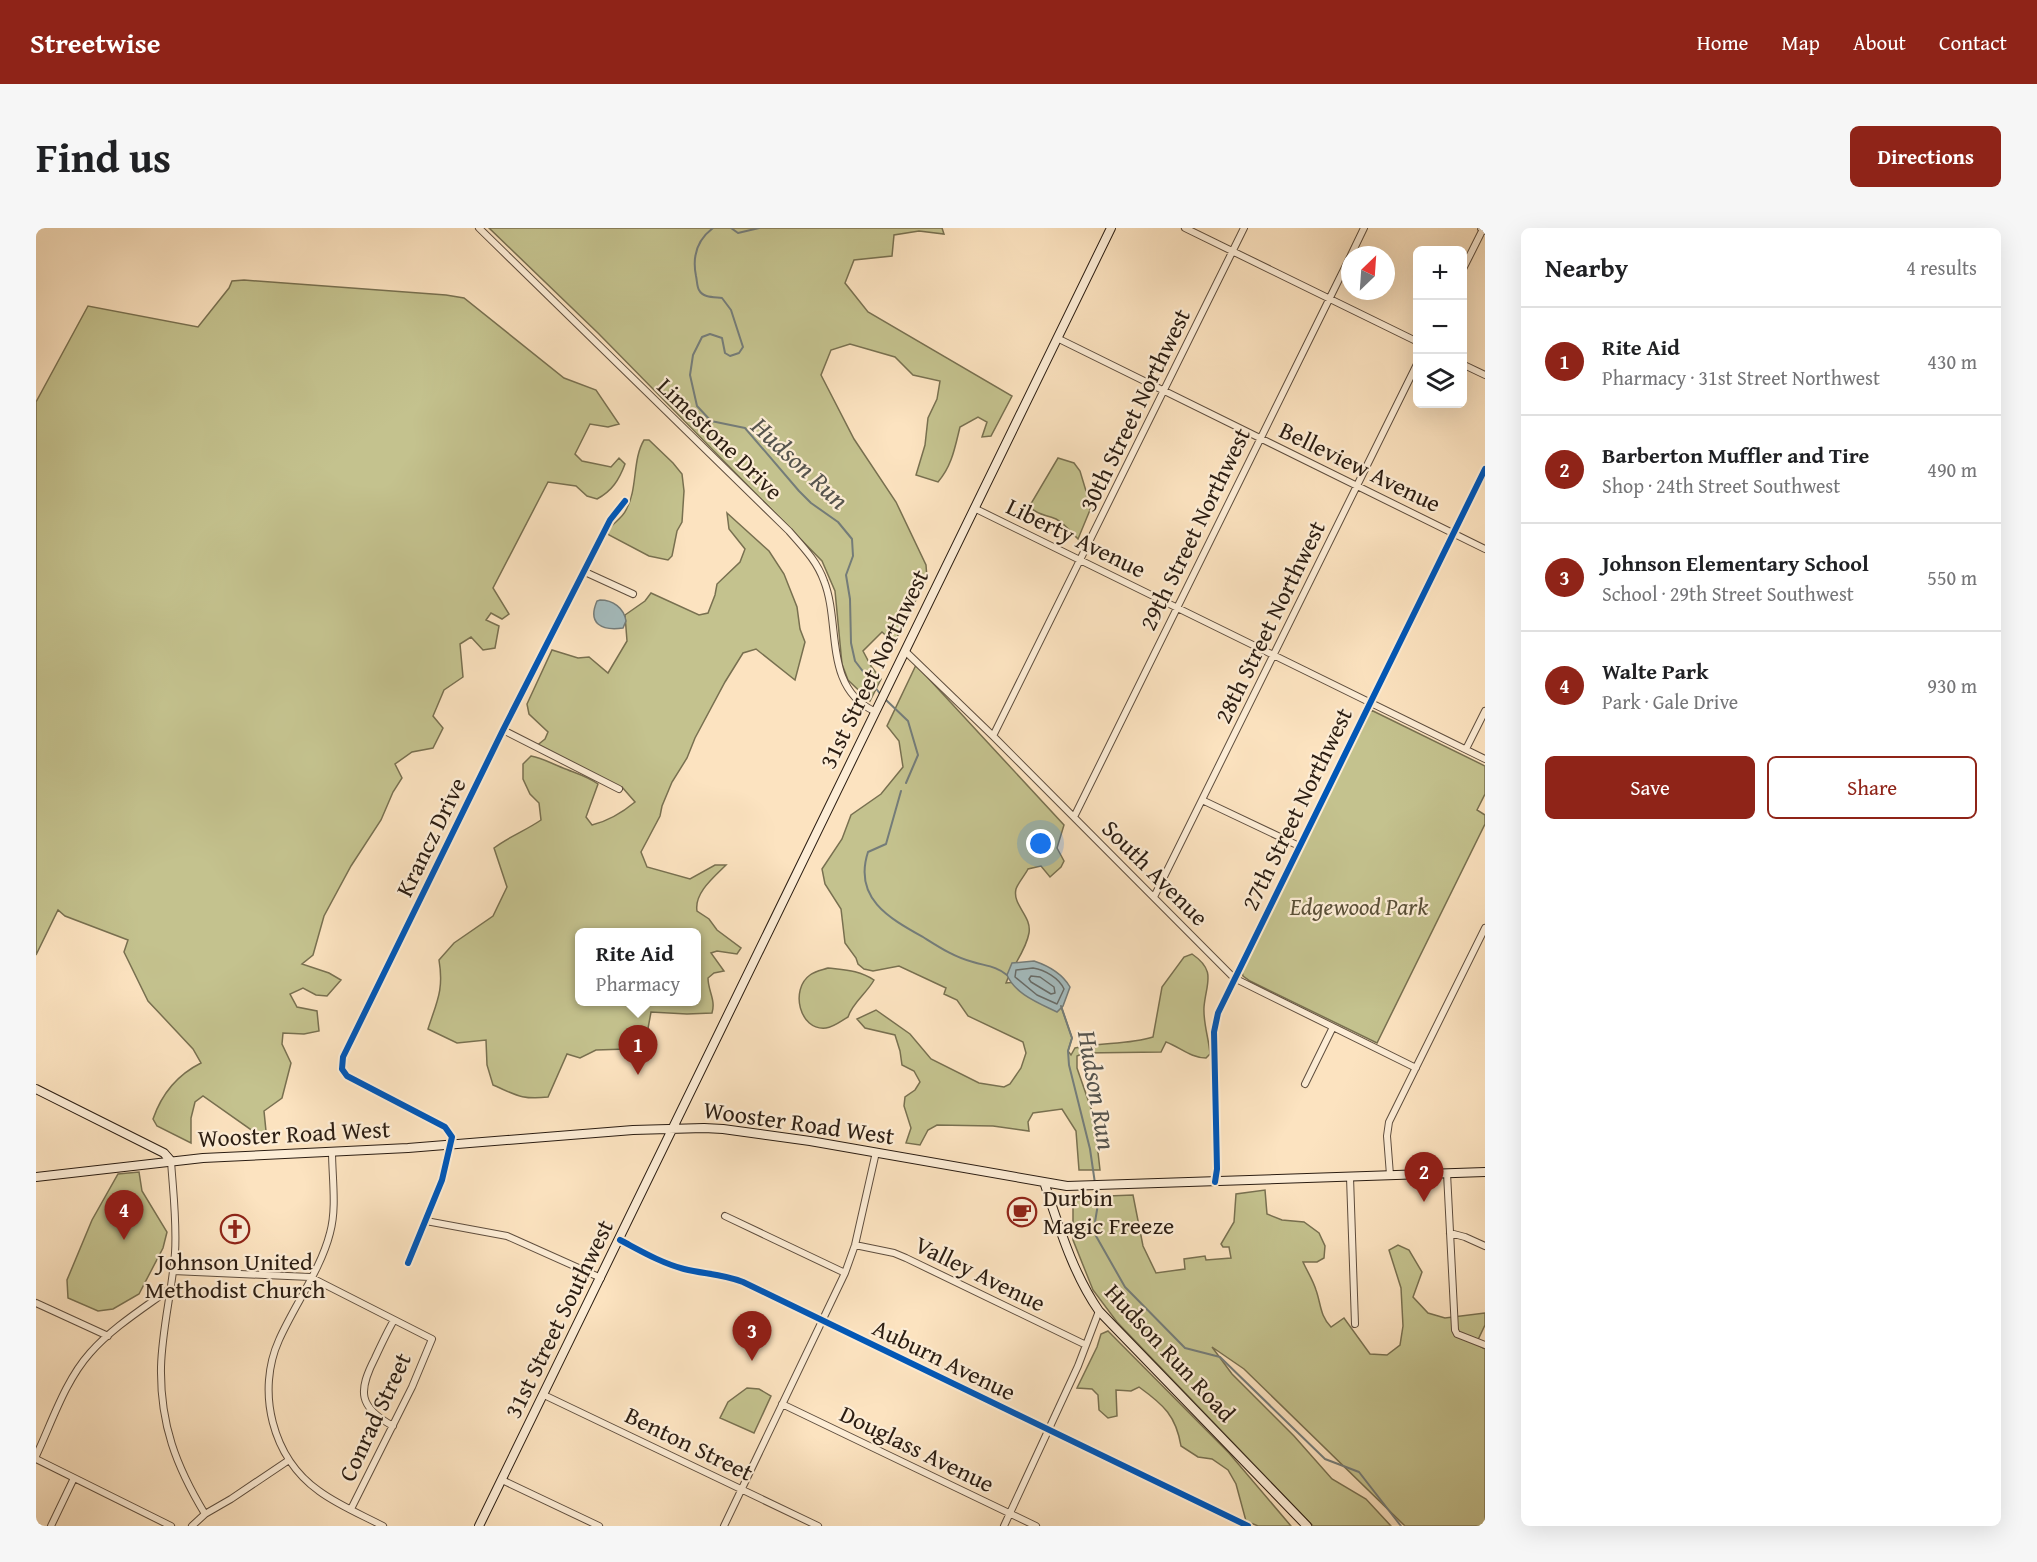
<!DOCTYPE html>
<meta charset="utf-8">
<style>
body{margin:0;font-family:"Gentium Book Plus",serif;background:#f6f6f6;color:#202124}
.controls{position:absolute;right:18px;top:18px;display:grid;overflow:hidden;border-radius:9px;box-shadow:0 6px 24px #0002}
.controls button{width:54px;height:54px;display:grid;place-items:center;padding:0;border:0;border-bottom:2px solid #e0e0e0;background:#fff;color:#202124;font:30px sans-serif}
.compass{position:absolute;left:1305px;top:18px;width:54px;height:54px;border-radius:50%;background:#fff;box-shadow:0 6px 24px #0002;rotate:25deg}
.you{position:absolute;left:1005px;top:616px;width:21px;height:21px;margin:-15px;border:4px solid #fff;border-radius:50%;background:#1a73e8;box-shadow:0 0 0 9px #1a73e833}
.badge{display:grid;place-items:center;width:39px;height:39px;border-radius:50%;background:#8f2418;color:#fff;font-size:20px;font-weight:700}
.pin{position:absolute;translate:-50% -50px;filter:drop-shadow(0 2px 3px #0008)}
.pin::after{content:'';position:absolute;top:32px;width:21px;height:18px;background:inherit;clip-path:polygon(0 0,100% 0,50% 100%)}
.popup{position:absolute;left:539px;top:700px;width:126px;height:78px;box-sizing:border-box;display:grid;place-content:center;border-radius:9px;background:#fff;filter:drop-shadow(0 2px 4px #0005);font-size:20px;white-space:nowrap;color:#757577}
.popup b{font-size:22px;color:#202124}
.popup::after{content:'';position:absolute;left:50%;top:100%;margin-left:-12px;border:12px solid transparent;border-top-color:#fff}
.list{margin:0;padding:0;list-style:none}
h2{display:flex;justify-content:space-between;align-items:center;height:78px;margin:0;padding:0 24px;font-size:26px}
h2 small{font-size:20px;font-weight:400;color:#757577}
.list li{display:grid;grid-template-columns:39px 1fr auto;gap:18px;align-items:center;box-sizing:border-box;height:108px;padding:0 24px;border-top:2px solid #e0e0e0}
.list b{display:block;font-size:22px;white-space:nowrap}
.list p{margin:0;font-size:20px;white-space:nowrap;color:#757577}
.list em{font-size:20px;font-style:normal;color:#757577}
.actions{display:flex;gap:12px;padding:18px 24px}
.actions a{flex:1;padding:14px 0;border:2px solid #8f2418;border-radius:9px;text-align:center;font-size:21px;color:#8f2418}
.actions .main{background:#8f2418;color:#fff}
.icon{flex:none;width:33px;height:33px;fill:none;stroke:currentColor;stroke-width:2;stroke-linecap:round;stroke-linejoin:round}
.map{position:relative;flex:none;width:1449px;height:1298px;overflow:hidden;border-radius:9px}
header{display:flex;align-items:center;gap:36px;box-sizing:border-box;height:84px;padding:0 30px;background:#8f2418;color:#fff}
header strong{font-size:28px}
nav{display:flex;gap:33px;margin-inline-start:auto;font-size:21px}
.intro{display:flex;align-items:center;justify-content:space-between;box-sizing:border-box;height:144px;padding:0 36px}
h1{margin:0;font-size:42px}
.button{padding:15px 27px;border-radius:9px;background:#8f2418;color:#fff;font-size:21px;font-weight:700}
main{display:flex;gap:36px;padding:0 36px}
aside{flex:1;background:#fff;border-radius:9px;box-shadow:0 6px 24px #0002}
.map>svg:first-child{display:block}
.green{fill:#c4c28e;stroke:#787050;stroke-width:1.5;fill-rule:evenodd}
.water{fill:#a4bbbd;stroke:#747c79;stroke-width:1.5}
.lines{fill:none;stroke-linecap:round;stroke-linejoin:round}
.shore{stroke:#686c68;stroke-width:1.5}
.stream{stroke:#747c79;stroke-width:2}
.street-casing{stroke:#5f4e3e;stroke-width:8}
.secondary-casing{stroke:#2b1d12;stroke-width:10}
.street{stroke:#fdedd6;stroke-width:6}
.secondary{stroke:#fdedd6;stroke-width:8}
.cycleway-casing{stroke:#fdedd6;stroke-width:10}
.cycleway{stroke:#0057b8;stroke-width:6}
.labels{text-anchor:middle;stroke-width:4.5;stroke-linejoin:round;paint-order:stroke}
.street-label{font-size:24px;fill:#2b1d12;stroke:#fdedd6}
.park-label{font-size:24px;font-style:italic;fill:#594f37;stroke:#fdedd6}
.poi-label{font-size:24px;fill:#2b1d12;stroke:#fdedd6;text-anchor:start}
.water-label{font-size:26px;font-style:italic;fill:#55544e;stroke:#fdedd6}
</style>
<header>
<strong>Streetwise</strong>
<nav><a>Home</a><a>Map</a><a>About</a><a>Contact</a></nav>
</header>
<div class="intro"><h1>Find us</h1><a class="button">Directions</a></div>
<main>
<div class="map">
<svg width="1449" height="1298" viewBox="0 0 1449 1298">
<rect width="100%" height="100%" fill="#fce3c0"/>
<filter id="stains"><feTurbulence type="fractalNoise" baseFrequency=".00333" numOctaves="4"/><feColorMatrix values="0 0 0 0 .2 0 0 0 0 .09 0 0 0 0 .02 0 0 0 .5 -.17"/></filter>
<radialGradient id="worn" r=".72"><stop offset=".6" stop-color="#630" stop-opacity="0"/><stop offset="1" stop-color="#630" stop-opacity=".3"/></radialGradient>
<!-- green -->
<path class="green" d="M453 0H906L908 6 883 3 858 7 856 28 818 32 809 55 832 84 976 168 955 208 946 209 951 194 942 189 924 199C919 219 916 238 902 254L880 247 889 217 892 190 901 171 904 153 877 147 859 129 814 116 795 122 785 147 818 211 860 274 890 337 891 350 858 415 846 404 827 423 835 438 845 451 834 473 812 452 806 436 799 363 786 333 562 105Z
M208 52 410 67 428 70 528 150 560 162 583 196 572 199 554 196 539 226 546 233 575 239 583 230 589 236C583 252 576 263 561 271L551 268 540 258 512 254 457 360 473 386 466 391 455 385 450 392 463 398 459 420 447 422 435 409 424 416 427 449 408 462 397 488 407 500 397 520 376 524 359 536 366 550 357 564 345 592 315 638 288 688 277 727 266 736 293 745 305 752 291 768 280 767 267 760 254 766 261 779 281 783 283 803 268 806 247 805 246 816 255 835 246 870 228 883 231 913 167 868 159 874 155 890V915L121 898 117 891C126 865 141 847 165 835L157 821 112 773 88 724 92 712 29 688 22 682 0 727V174L52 78 162 99 193 60 196 53Z
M608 212H613L637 235 646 246 648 263 646 294 641 303 636 328 632 332 613 328 573 307 571 304C576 295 586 291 590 282 602 261 596 232 608 212Z
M1022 230 1038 235 1044 243 1053 273 1054 282 1042 311C1035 304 1029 296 1020 291 1008 286 1006 289 993 279Z
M691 285 733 323 748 346 761 379 764 401 769 414 759 452 720 421 707 425 689 454 659 510 651 530 636 554 626 578 624 588 605 624 611 639 654 651 679 637H690C678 649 658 665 661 683L673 691 681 702 705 720 701 726 681 723 675 725 688 743 678 745 672 750C672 763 680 772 676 785L651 786 615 784 611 806 591 821 560 822 544 830 531 826 512 869C486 872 480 867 457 857L451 837 450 812 421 815 392 801C401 773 408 762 403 732L418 715 457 688 471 659 458 620C474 608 489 603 505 592L503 575 494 566 487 551V536L495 528C507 530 516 536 527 540 539 545 551 548 562 556L550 589 556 597C572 593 587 584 599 574L586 559 583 561 499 519 509 511 512 504 493 486 491 476 516 422 542 430 553 429 572 445 591 413 589 387 609 373 615 365 663 387 672 385 679 367 681 356 704 334 709 321 693 301ZM544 704H660V774H544Z
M880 437 1028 597 1021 620 1028 633 1025 639 1014 649 1005 638 992 641C989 647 982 655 980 661 976 677 996 688 993 705 990 723 976 738 970 755L981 754 1024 775 1036 810 1032 823 1035 827 1039 820C1065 814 1092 817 1117 809L1126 759 1148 729 1156 726C1181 743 1170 755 1168 779 1167 795 1173 811 1174 826L1170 830C1155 830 1144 819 1130 814L1125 824 1048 825 1041 828V840L1058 889 1064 942H1043L1040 903 1026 881 997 885 992 894 993 903 957 898 901 897 892 902 884 917 870 915 875 900 868 878 869 869 879 862 884 854 878 843 866 837 864 823 859 807 829 800 821 791 840 782 874 806 895 831 943 855 968 859 974 856 985 840 990 825 987 814 932 788 921 772 908 766 910 760 863 738 837 743 828 741 822 736 820 730 809 715 805 681 789 656 786 641 806 611 815 587 845 566 867 539 863 513 851 498Z
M1335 482 1449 538V566L1441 582 1449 587V596L1341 815 1214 753 1207 748 1206 744Z
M792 740C809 742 823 742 838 752 831 765 816 775 812 789 805 793 798 799 790 800 763 803 754 761 774 747 779 743 786 742 792 740Z
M103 944 106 963 131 1004 127 1020 103 1066 77 1081 62 1083 32 1070 31 1052 56 992 82 946Z
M1229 962 1231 986 1246 992 1268 994 1283 1005 1289 1018 1288 1030 1281 1034H1267C1271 1043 1277 1052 1280 1062 1285 1076 1284 1088 1295 1099L1308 1090 1334 1126 1351 1127 1364 1117 1367 1098 1365 1060 1353 1022 1362 1017 1373 1022 1386 1044 1377 1069 1392 1085 1409 1090 1449 1085V1097L1440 1116 1449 1121V1298H1369L1208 1141 1176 1119 1196 1146 1258 1208 1296 1251 1330 1271 1355 1298H1277L1081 1094 1057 1062 1037 1012V973L1046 969 1097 967 1107 1018 1120 1045 1149 1041 1148 1031 1169 1028 1170 1032 1195 1030 1193 1019H1187L1185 1016 1198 994 1200 966Z
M1072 1103 1193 1225 1255 1298H1222L1210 1293 1200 1256 1192 1242 1176 1231 1162 1229 1145 1218C1140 1188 1128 1177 1103 1159L1095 1163 1080 1162 1081 1188 1072 1190 1063 1182 1062 1167 1056 1161 1041 1160 1061 1119 1065 1106Z
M711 1160 723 1161 735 1168 718 1205 684 1190 692 1174Z"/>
<!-- water -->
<path class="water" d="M564 372C577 372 588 380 590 393L587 400C566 403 551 396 561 373Z
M998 733C1013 738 1026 745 1034 759L1027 778 1021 784C1003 775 979 766 971 747L976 735Z"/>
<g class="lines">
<!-- shore -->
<path class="shore" d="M997 740C1009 742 1023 750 1028 761L1021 776 1001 767 979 749 980 742Z
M995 748 1004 749 1018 759 1019 765 1015 766 995 754 993 751Z"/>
<!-- stream -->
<path class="stream" d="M677 0C661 12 656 28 660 48 661 52 661 59 663 62 667 70 678 69 686 70L695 82 707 119 703 125 694 128 689 125 686 110 674 106 666 109 657 127 654 147 661 178 675 193 709 200 763 263 775 275 802 294 816 311 817 328 810 347 814 371 815 415 819 433 845 467
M695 0 702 5 723 0
M849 471 872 493 882 527 870 555
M865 563 850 616 832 624C817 670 853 690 887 709 903 719 918 729 937 734 950 738 960 738 971 747
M1025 778 1036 810 1032 823 1033 837 1054 921 1062 976 1059 994 1060 1008 1089 1059 1149 1120 1184 1129 1289 1231 1323 1244 1365 1298"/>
<!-- street casing -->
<g class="street-casing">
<path id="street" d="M443 0 753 303C767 319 781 333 788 353 805 396 787 459 838 483
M1149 0 1382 114
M1315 27 1328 0
M1426 43 1447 1
M1021 110 1449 321
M1426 136 1449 147
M938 280 1449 531
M549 344 597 366
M869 423 957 508 1198 750 1380 840
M467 502 583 561
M957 508 1208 0
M1430 521 1449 483
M1166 572 1263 618
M1038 589 1314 29
M1118 669 1382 134
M1269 856 1297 799
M296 923C296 949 301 980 294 1005 285 1041 258 1078 243 1112 220 1163 236 1230 283 1263 302 1277 326 1287 347 1298
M135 933C137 963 141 994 139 1025 136 1063 126 1101 125 1139 124 1196 140 1238 169 1286
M1411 945 1419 1102 1421 1106 1449 1117
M1354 947 1351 908 1353 894 1449 700
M1314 949 1319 1096
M1179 954 1181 941 1178 804 1182 785 1449 241
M689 988 809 1045
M390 993 471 1008 565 1050
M1414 1005 1429 1009 1449 1018
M584 1012C605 1023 625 1035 648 1041 668 1046 687 1046 707 1054L1212 1298
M819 1017 858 1025 870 1030 1050 1117
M372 1035 406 952 416 909 409 899 311 848 306 841 307 829 467 502 574 292 589 273
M137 1043 274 1049 396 1111 376 1159 315 1281
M0 1075 72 1108
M508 1167 782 1298
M746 1176 1000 1298
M357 1198C322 1179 322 1163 339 1130 345 1117 351 1104 358 1092
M0 1228C16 1194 29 1153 54 1125 77 1099 108 1080 135 1060
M0 1231 135 1298
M466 1252 563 1298
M15 1298 38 1250
M156 1298 169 1286 195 1271 253 1232
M688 1298 809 1045 819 1017 840 924
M968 1298 1042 1138 1063 1083"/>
</g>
<!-- secondary casing -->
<g class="secondary-casing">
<path id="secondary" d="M1446 0 1449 2
M0 861 128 925 135 933
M0 949 167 930 372 920 597 902 668 900 687 901 774 913 1031 958 1449 944
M1008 954C1023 998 1036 1044 1063 1083L1271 1298
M443 1298 1075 0"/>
</g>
<!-- street -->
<use href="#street" class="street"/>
<!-- secondary -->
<use href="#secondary" class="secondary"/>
<!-- cycleway casing -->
<g class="cycleway-casing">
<path id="cycleway" d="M1179 954 1181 941 1178 804 1182 785 1449 241
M584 1012C605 1023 625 1035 648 1041 668 1046 687 1046 707 1054L1212 1298
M372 1035 406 952 416 909 409 899 311 848 306 841 307 829 467 502 574 292 589 273"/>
</g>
<!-- cycleway -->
<use href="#cycleway" class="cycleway"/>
</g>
<!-- icons -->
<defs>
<g id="cafe-ring" transform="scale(1.5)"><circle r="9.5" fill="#fdedd6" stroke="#8f2418" stroke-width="1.5"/><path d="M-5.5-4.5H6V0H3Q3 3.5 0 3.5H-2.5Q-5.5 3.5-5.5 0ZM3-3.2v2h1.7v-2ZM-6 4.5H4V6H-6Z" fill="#8f2418"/></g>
<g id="church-ring" transform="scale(1.5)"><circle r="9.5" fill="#fdedd6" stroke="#8f2418" stroke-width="1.5"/><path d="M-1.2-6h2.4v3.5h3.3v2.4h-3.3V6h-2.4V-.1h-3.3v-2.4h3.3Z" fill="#8f2418"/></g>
</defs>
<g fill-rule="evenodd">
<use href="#cafe-ring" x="986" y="984"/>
<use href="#church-ring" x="199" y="1001"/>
</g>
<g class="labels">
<!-- street labels -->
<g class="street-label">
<text transform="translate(1099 182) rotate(-64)" y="8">30th Street Northwest</text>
<text transform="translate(684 211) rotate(44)" y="8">Limestone Drive</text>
<text transform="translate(1324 239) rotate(26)" y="8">Belleview Avenue</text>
<text transform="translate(1159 301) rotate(-64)" y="8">29th Street Northwest</text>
<text transform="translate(1040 310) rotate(26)" y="8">Liberty Avenue</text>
<text transform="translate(1234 394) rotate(-64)" y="8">28th Street Northwest</text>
<text transform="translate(838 441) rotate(-64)" y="8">31st Street Northwest</text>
<text transform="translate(1261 581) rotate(-64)" y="8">27th Street Northwest</text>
<text transform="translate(395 609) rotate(-64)" y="8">Krancz Drive</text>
<text transform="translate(1119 645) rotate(45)" y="8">South Avenue</text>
<text transform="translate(763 895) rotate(8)" y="8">Wooster Road West</text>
<text transform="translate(258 906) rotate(-3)" y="8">Wooster Road West</text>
<text transform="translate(944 1046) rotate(26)" y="8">Valley Avenue</text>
<text transform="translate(523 1091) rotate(-64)" y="8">31st Street Southwest</text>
<text transform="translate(1134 1125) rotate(47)" y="8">Hudson Run Road</text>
<text transform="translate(908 1132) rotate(26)" y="8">Auburn Avenue</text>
<text transform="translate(339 1189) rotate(-65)" y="8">Conrad Street</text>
<text transform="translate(653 1216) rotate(26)" y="8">Benton Street</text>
<text transform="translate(881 1221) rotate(26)" y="8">Douglass Avenue</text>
</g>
<!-- park labels -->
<g class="park-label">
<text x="1323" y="687">Edgewood Park</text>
</g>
<!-- poi labels -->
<g class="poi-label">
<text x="1007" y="978">Durbin<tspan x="1007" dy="28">Magic Freeze</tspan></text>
<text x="199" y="1042" text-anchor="middle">Johnson United<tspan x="199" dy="28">Methodist Church</tspan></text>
</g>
<!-- water labels -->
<g class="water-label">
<text transform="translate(764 235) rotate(43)" y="9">Hudson Run</text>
<text transform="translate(1061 862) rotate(80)" y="9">Hudson Run</text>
</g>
</g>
<rect width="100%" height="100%" filter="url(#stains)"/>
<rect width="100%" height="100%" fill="url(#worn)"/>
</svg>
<div class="controls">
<button>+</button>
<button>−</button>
<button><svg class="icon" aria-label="layers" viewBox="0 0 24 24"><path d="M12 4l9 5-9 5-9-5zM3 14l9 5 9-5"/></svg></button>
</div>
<svg class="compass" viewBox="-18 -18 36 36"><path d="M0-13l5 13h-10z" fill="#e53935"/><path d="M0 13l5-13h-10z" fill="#757577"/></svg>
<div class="you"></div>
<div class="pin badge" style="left:602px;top:847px">1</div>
<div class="popup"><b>Rite Aid</b>Pharmacy</div>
<div class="pin badge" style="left:1388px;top:974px">2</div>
<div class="pin badge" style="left:716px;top:1133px">3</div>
<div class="pin badge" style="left:88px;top:1012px">4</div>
</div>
<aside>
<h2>Nearby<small>4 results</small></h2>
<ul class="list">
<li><span class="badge">1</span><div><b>Rite Aid</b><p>Pharmacy · 31st Street Northwest</p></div><em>430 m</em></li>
<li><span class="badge">2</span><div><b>Barberton Muffler and Tire</b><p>Shop · 24th Street Southwest</p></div><em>490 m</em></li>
<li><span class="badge">3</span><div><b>Johnson Elementary School</b><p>School · 29th Street Southwest</p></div><em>550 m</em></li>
<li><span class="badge">4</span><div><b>Walte Park</b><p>Park · Gale Drive</p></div><em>930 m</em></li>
</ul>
<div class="actions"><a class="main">Save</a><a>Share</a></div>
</aside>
</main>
